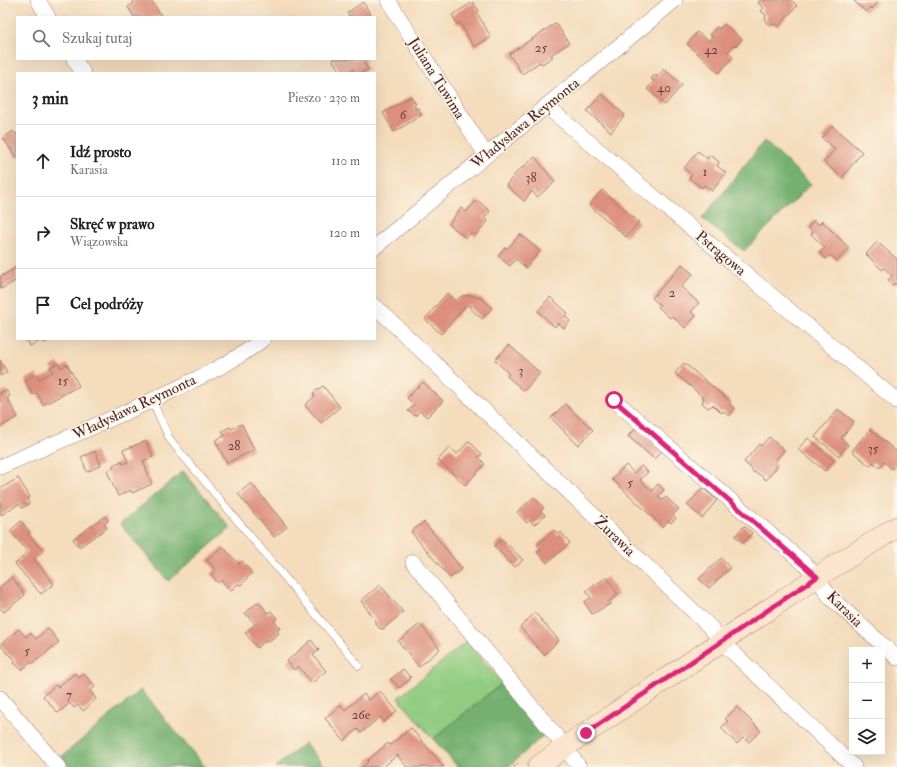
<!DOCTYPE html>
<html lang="pl">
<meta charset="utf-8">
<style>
body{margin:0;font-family:"IM FELL Double Pica",serif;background:#f2f2f2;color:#202124}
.controls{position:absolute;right:12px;bottom:12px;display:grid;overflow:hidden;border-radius:0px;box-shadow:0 4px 16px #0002}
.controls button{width:36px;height:36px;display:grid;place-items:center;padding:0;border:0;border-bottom:1px solid #e0e0e0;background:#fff;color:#202124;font:20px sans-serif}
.stop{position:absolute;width:12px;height:12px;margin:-9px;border:3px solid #db2777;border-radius:50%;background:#fff}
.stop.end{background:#db2777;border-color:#fff;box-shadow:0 1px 4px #0008}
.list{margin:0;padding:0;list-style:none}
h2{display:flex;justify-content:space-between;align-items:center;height:52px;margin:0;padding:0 16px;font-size:17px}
h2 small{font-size:13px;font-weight:400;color:#757577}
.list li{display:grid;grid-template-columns:26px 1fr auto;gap:12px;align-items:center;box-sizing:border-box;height:72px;padding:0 16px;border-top:1px solid #e0e0e0}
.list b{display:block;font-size:15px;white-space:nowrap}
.list p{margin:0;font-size:13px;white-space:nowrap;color:#757577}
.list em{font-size:13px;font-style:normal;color:#757577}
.icon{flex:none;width:22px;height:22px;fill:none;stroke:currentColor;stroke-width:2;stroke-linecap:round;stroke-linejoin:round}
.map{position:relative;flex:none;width:897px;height:767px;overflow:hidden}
.search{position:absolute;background:#fff;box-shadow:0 4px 16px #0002;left:16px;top:16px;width:360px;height:44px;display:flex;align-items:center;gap:10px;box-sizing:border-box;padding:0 14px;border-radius:0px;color:#757577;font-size:15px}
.panel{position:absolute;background:#fff;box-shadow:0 4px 16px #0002;left:16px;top:72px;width:360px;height:268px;border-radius:0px}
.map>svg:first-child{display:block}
.green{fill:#91cc81;stroke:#6e7656}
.forest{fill:#74b06f;stroke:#5f684d}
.building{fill:#dd8f7d}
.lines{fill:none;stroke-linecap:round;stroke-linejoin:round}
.service-casing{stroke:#9f7e74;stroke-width:8}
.minor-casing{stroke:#9f7e74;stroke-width:16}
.secondary-casing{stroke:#9f7e74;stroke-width:22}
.path{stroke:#9f7e74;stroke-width:2.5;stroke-dasharray:1 3;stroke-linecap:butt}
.service{stroke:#fff;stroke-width:7}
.minor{stroke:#fff;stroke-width:15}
.secondary{stroke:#fce5cf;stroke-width:21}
.route{stroke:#db2777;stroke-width:5}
.labels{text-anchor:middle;stroke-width:3;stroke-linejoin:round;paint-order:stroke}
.number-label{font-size:13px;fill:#6f3b40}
.street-label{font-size:15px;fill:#4a1f2b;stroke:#fcf5e5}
</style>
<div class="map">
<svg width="897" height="767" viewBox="0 0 897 767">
<rect width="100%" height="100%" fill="#fcf5e5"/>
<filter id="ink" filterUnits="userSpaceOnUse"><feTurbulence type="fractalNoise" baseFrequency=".025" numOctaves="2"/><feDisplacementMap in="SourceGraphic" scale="8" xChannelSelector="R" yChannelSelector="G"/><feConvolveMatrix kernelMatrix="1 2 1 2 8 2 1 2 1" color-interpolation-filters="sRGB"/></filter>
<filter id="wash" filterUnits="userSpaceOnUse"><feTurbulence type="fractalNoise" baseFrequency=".012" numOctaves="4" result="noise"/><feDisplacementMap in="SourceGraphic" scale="16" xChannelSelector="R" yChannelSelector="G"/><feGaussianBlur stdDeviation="0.9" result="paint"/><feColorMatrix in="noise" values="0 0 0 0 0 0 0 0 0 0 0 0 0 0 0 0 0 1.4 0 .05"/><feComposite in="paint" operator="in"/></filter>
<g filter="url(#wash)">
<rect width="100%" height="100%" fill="#f4dcbc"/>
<!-- green -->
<path class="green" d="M467 641 502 683 433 739 398 698Z"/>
<!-- forest -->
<path class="forest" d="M764 141 811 184 744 251 702 219Z
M183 471 231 528 168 581 120 524Z
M502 683 545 734 508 767H458L433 739Z
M141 690 205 767H70L61 757Z
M305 743 325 767H275Z"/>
<g id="blocks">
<!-- building -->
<path class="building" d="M132 0H151L162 17H134L128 7 134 3Z
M760 0H791L797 6 778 27 775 24 773 25H769L765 21 766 15 761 11 764 8 758 3Z
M853 0H876L878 2 872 9 870 7 866 12Z
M363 2 371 15 369 17H350L347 13Z
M473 2 479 11 477 13 491 37 474 47 460 23 457 24 452 15Z
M556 23 569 43 551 55 553 57 542 64 540 62 522 74 509 54Z
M724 24 742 39 736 46 734 45 728 52 733 57 719 73 687 44 697 32 709 41 713 37 710 35 717 27 719 29Z
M332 59H368L364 62 368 69 361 73H355L353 69 345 73H341Z
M664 69 682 85 665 105 647 89 654 81 651 79 655 74 657 77Z
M602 94 625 115 611 132 587 111Z
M411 96 416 104 414 105 416 109 418 108 422 115 394 132 383 113Z
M832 126 862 152 842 178 824 162 835 149 822 138Z
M13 131 15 134 17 133V159L3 138Z
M698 151 708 159 710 155 719 162 717 166 726 173 712 191 704 185 702 188 689 178 692 175 684 168Z
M535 157 555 182 537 197 532 191 524 201 506 185 517 172Z
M602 190 639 222 626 237 589 205Z
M477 200 490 211 484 218 488 221 475 236 471 233 466 238 449 224 461 208 466 212Z
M814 220 819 225 822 221 849 248 837 261 830 255 826 259 819 253 825 248 811 234 813 232 808 227Z
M520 234 540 251 526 268 516 259 510 266 498 256 505 247 507 249Z
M877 242 897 259V285L895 283 893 285 888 280 892 276 884 268 882 270 866 254Z
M682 264 693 274 681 287 699 303 691 312 696 316 685 328 672 316 670 318 658 307 660 305 652 298Z
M17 267V280L1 289 0 287V277Z
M447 293 455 301 462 296 471 295 479 298 480 297 492 308 482 319 470 308 472 306 466 305 441 334 425 319Z
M550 297 568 313 565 316 570 321 564 328 558 323 555 327 538 311Z
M27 339H53L44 343 42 340 30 346Z
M509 345 540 373 524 391 507 376 509 374 495 360Z
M0 360 7 372 0 376Z
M58 363 61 368 67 364 79 386 43 405 37 393 33 395 25 380 36 374 39 379 53 372 50 367Z
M684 363 731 402 729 404 735 409 729 416 723 411 721 413 713 405 708 408 702 403 704 398 675 373Z
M423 382 443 401 427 417 420 411 415 416 408 411 414 405 407 398Z
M323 386 340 407 321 423 305 405 315 396 313 393Z
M6 390 10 396 7 398 18 417 0 427V393Z
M565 404 593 430 578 445 551 418Z
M838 409 854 422 841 438 848 445 839 456 815 437Z
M242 424 254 450 227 463 215 440 225 436 222 431 230 427 231 429Z
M636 428 662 451 654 459 628 436Z
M870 429 897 452V463L892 469 884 462 880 468 873 462 870 466 852 451Z
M769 437 784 450 776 460 775 463 777 467 766 480 759 474 753 472 751 468 744 462 759 444 761 446Z
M808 438 834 460 825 471 798 449Z
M146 441 153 457 143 461 152 484 132 493 131 490 118 496 107 471 114 468 113 465 122 461 123 464 128 462 123 450Z
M469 441 482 454 478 457 485 464 465 485 438 460 450 447 457 454Z
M95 451 101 465 87 472 81 457Z
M626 465 634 473 641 466 648 472 640 480 652 491 658 484 664 490 658 496 662 500 666 497 679 509 673 515 676 518 671 523 668 521 663 527 612 479Z
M18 478 30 497 27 499 29 504 22 508 19 504 1 515 0 489Z
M251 483 287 527 274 537 238 494Z
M703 488 717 500 702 518 687 505Z
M534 497 544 508 541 511 545 515 534 525 530 520 527 523 517 512Z
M105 516 108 521 104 524 107 528 79 547 73 539Z
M21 521 30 532 28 534 43 551 34 559 54 584 41 594 15 564 28 552 10 531Z
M424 522 462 569 450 578 411 532Z
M744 526 752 533 743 543 735 536Z
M554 530 558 535 561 532 570 543 547 563 537 552 541 549 537 545Z
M502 539 523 560 515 567 494 546Z
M223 547 239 564 242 561 252 573 241 585 238 584 231 591 221 580 218 583 211 574 215 570 207 560Z
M721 558 730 568 709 588 699 579Z
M12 577 25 595 4 612 0 608V587Z
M607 577 618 595 608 602 610 604 592 614 584 602 591 598 586 591Z
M380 585 403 612 383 629 379 628 376 624V621L361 601Z
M258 602 268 613 271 611 277 618 274 621 280 628 277 631 279 633 268 642 266 640 257 648 245 633 255 624 245 613Z
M535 613 559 640 544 655 520 627Z
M420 624 440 649 419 667 398 641Z
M48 628 59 642 32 664 31 662 22 670 14 663 16 661 12 656 11 657 0 645 19 629 26 637 31 633 36 639Z
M311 640 319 650 313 655 326 671 312 683 298 666 294 670 287 661Z
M403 669 411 678 399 688 391 679Z
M75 673 79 678 84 674 95 687 90 691 96 699 83 711 78 705 74 708 70 703 58 713 43 696 56 685 58 687Z
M380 691 397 711 384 722 380 717 361 733 357 729 344 741 325 718 341 705 345 710 364 694 369 700Z
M737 707 761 731 749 742 744 737 737 744 721 728 728 721 725 719Z
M411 728 444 767H407L397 755 383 767H362L368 762 367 761 388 743 390 745Z"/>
</g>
</g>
<g filter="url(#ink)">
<use href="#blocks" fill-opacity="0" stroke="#9f7e74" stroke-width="1"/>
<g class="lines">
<!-- service casing -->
<g class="service-casing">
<path id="service" d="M152 400 169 438 180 452 359 666"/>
</g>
<!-- minor casing -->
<g class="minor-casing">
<path id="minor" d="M38 0 48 17
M388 0 486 155
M74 59 83 73
M546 106 897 401
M375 247 675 0
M375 306 711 628 722 642 854 767
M614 400 806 565 817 577 830 597 897 658
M0 467C59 441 118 417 176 389 206 374 237 360 263 339
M413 562 565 747 579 767
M0 698 58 767"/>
</g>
<!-- secondary casing -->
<g class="secondary-casing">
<path id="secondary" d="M538 767 565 747 817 577 897 527"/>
</g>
<!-- path -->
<path class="path" d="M514 767 520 762"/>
<!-- service -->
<use href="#service" class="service"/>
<!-- minor -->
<use href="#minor" class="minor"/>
<!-- secondary -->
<use href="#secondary" class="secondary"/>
</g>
</g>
<g class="lines" filter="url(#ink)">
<!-- route -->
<path class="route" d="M586 733 817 577 614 400"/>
</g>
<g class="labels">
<!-- number labels -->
<g class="number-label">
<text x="541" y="52">25</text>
<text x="711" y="54">42</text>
<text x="664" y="92">40</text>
<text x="403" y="119">6</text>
<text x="705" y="176">1</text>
<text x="531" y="182">38</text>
<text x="672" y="297">2</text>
<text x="521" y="375">3</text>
<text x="63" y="385">15</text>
<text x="234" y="450">28</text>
<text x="873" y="453">35</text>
<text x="630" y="487">5</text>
<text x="27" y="655">5</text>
<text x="69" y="699">7</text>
<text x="361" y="719">26e</text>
</g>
<!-- street labels -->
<g class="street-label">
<text transform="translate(437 78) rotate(58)" y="5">Juliana Tuwima</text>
<text transform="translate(525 123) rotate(-39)" y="5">Władysława Reymonta</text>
<text transform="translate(721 253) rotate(40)" y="5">Pstrągowa</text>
<text transform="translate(134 407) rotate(-25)" y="5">Władysława Reymonta</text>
<text transform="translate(615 536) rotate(44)" y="5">Żurawia</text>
<text transform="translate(845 609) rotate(45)" y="5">Karasia</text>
</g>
</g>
</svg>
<div class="controls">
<button>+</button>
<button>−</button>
<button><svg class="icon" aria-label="layers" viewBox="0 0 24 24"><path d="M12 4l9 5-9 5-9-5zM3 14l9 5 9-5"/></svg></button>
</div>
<div class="stop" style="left:614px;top:400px"></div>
<div class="stop end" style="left:586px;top:733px"></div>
<div class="search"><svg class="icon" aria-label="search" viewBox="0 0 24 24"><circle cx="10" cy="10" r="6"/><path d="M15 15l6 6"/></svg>Szukaj tutaj</div>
<section class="panel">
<h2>3 min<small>Pieszo · 230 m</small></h2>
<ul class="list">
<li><svg class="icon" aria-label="ahead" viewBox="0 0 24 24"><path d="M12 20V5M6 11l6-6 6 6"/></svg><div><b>Idź prosto</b><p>Karasia</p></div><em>110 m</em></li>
<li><svg class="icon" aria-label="right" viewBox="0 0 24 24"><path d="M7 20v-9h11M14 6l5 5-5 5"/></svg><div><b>Skręć w prawo</b><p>Wiązowska</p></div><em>120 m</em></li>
<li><svg class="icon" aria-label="arrive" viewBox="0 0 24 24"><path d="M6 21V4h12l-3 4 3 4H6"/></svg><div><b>Cel podróży</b></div></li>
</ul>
</section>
</div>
